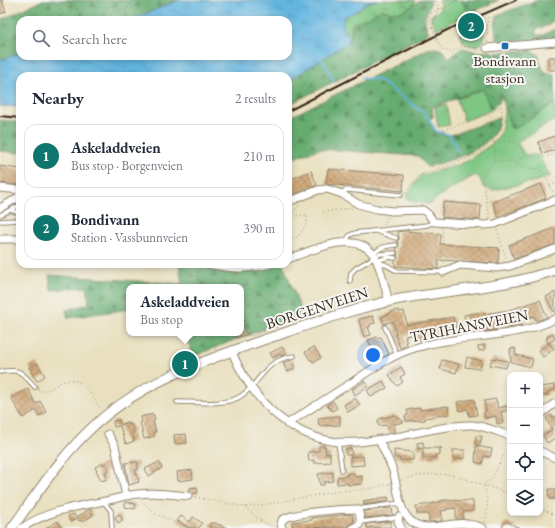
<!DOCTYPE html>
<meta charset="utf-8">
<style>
body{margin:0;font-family:"EB Garamond",serif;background:#f2f2f3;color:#1f2937}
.controls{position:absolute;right:12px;bottom:12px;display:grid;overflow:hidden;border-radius:8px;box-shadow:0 2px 6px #0003}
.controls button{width:36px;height:36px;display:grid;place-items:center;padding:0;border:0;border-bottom:1px solid #e0e1e3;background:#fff;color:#1f2937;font:20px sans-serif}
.you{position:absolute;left:373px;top:355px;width:14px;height:14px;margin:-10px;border:3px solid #fff;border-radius:50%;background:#1a73e8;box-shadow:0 0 0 6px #1a73e833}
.badge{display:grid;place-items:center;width:26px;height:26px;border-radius:50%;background:#0f766e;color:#fff;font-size:13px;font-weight:700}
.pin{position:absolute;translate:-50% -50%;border:2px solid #fff;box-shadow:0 1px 4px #0006}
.popup{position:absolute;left:126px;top:284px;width:118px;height:52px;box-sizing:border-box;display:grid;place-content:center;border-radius:8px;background:#fff;filter:drop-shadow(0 1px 3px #0005);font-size:13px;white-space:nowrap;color:#747a83}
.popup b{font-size:15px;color:#1f2937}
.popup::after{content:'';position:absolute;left:50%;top:100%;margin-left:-8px;border:8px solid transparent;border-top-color:#fff}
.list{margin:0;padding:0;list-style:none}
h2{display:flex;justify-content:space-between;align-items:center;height:52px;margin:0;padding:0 16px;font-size:17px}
h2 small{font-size:13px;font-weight:400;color:#747a83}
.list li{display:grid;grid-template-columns:26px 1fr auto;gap:12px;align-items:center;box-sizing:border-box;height:64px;margin:0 8px 8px;padding:0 8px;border:1px solid #e0e1e3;border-radius:12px}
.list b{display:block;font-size:15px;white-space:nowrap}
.list p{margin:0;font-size:13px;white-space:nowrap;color:#747a83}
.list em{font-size:13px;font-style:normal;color:#747a83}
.icon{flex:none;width:22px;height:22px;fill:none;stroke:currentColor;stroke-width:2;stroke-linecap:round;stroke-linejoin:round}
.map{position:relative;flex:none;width:555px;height:528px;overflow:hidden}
.search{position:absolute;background:#fff;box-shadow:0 2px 6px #0003;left:16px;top:16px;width:276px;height:44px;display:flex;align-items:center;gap:10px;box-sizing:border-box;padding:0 14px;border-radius:12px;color:#747a83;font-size:15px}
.panel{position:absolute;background:#fff;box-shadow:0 2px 6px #0003;left:16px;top:72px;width:276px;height:196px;border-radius:12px}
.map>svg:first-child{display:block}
.grass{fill:#7ec682;stroke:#5c7850}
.forest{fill:url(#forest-firs);stroke:#506a47}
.wetland{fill:url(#wetland-marsh);stroke:#5c7850}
.park{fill:url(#park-crowns);stroke:#5c7850}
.water{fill:url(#water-ripples);stroke:#50707e}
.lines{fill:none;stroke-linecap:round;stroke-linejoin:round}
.stream{stroke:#64b5df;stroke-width:2}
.building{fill:url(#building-cross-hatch)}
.service-casing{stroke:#92856e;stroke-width:5.5}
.minor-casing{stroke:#92856e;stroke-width:9}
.tertiary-casing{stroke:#92856e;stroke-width:11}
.path{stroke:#92856e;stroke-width:1;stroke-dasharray:1 3;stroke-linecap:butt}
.service{stroke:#fff;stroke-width:3.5}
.minor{stroke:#fff;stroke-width:7}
.tertiary{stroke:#fff;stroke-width:9}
.rail{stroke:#3b2a1e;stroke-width:2}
.path-bridge{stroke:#92856e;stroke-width:1;stroke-dasharray:1 3;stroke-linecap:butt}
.poi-dot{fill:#1f6fb2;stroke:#f6f6f2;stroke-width:1.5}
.labels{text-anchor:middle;stroke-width:4;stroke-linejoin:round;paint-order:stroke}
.poi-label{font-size:15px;fill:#3b2a1e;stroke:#f6f6f2}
.street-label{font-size:15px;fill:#3b2a1e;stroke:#f6f6f2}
</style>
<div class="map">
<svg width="555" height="528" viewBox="0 0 555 528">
<defs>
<pattern id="forest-firs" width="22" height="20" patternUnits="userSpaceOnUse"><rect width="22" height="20" fill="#66ab70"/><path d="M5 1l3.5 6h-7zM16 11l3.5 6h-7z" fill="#558b5b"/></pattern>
<pattern id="wetland-marsh" width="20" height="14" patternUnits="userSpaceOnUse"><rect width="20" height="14" fill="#7ec682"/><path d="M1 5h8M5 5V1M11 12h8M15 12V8" fill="none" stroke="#68a16a"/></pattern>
<pattern id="park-crowns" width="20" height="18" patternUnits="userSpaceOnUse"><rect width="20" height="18" fill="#7ec682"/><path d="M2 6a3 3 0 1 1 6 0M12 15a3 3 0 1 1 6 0" fill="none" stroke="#68a16a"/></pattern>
<pattern id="water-ripples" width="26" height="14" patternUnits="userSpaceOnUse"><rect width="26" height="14" fill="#64b5df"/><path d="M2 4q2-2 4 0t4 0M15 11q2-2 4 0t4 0" fill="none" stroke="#5493b4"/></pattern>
<pattern id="building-cross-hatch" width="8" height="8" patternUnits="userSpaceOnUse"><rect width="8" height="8" fill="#d2ab7d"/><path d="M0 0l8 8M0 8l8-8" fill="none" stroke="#ac8b66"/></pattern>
</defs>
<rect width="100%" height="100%" fill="#f6f6f2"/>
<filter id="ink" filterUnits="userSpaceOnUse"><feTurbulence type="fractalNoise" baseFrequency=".025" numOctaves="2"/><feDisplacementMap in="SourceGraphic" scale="8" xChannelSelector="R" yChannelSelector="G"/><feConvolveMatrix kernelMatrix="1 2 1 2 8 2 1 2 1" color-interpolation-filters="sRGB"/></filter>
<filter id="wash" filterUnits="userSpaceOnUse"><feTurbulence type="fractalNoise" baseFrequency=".012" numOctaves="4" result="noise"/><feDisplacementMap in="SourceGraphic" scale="16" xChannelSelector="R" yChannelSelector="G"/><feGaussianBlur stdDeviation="0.9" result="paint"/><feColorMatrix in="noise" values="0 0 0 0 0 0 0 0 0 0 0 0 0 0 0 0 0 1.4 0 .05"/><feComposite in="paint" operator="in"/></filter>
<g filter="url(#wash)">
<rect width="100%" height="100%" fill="#e9e0bf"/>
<!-- grass -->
<path class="grass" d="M440 0H462L465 8 470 13 436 29 431 19V15L440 10Z
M482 22C483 27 485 34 484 39 481 48 470 47 464 43L459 33Z
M483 89 491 110 464 121 457 99Z
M555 103V120L517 142 525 155H538L550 176 541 180 493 190 483 187 480 178 475 175 439 196 430 204C422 203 412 203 406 197L420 176 428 173 456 166 467 161 493 143 501 133 505 107 511 128H516Z"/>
<!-- forest -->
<path class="forest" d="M43 0H179C162 6 146 15 128 20H20V53L0 60V20Z
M421 0H431C427 16 421 16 429 33L288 105V81L347 43 351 35 352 24 377 13 380 9 393 12H401Z
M462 0H499L470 13 465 8Z
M538 0H555V18L549 25 537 29 535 33 536 35H543L555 29V38L500 42 496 38 495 26 497 15Z
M436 48 442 50 449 58 462 48 478 52 490 51 494 53 531 50 539 55V60L544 72 555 74V103L516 128H511L502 96 499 102 491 110 483 89 432 107 433 117 430 119V123L436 132 448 136 499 118C498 148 450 161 427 167L418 156 319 149 288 160V118L428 49Z
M0 120 20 122V153L0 151Z
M179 264H283L303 315 229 342 191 357 188 333H241V287H129V309L68 318 66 310 89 304 87 287 51 290 49 275 182 284Z"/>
<!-- wetland -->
<path class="wetland" d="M377 0H414L415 2C406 13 394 14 382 9L371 16 352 24 350 39C335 21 343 17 360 9 364 1 370 2 377 0Z"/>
<!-- park -->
<path class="park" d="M446 104 450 125 438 127 435 107Z"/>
<!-- water -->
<path class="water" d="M179 0H377L366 3 354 13 345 16C340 24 344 31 350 39L347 43 288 81V76H20V107L0 106V60L20 53V56H288V20H128C146 15 162 6 179 0Z"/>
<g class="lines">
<!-- stream -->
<path class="stream" d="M321 60 325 64 335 82
M361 78 365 79 373 78 382 82 426 115 436 131 450 135 457 150"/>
</g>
<g id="blocks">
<!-- building -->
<path class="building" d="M0 0H2L6 12 0 14Z
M548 57H555V70H548Z
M555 136V150L543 154 538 142Z
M0 166 20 169V185L0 183Z
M328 169 404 175 403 191 326 184Z
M311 171 317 185 288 197V180Z
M541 184 546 198 498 217 493 202Z
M443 202 481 205 480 220 442 217Z
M555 228V244L514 259 509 245Z
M403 231 441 234 440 244 499 248 498 263 438 260V269L395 266V261L398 258 397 256 398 252 396 250 399 245 397 242 399 239 398 232Z
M555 292V314L546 297Z
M540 300 547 317 537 321 534 316 521 320 522 325 508 328 507 323 496 325V330L483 331 482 325 467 328 464 315 483 312 484 314 509 310Z
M399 310V312L404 311 407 325 453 317 455 328 446 331 447 336 440 337 439 327 420 331 422 339 416 341 414 334 405 336 407 345 400 348 396 337 395 334H396L393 321 384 324 381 317 391 313V312Z
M373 316 375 323 370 324V327H368L371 335 364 337 359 321 360 319Z
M241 322 246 333 249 334 236 338 234 333H241Z
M553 333 555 339 548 343 546 339 548 338 547 336Z
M377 337V338L381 337 389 354 380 359 376 350 374 352 368 340Z
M549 343 554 349 543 357 539 350Z
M484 345 485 350 479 351 478 346Z
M282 347 287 354 281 356 280 354 273 358 270 353Z
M314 347 321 358 313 362 312 360H310L305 352Z
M515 348 516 355 533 359 531 367 511 362 510 349Z
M467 357 482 361 480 369 465 367Z
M492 358 508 361 506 368 490 365Z
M292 360 295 364 293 365 295 368 288 372 283 363Z
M442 360 459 364 456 373 440 369Z
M37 363 45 376 37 381 31 372 32 371 29 367Z
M401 367 405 374 400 377 403 382 397 386 389 375Z
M365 381 368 386 355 395 352 389Z
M383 381 387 388 371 397 367 390Z
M555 385V390L548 392V395L540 396V387Z
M28 389 36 404 40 401 46 412 39 416 36 410 23 418 11 398Z
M355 398 360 405 348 412 344 405Z
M474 399 477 415 469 416 468 409 459 411 457 402Z
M496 399 498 408 510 405V410L501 412 503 423 497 424 496 416 485 418 484 412 486 411 484 401Z
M333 401 337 408 332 411 327 405Z
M448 406 449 414 425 418V420L406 421 405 416 408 415 407 410 420 408 421 410Z
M153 414 155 420 153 421 156 432H153L155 436 144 439 140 422H142L141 417Z
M395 415 404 422 394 424V432L389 433 387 425 379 426 378 424V421L379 419Z
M551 415 553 418 555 416V438L547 443 543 435 552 430 546 418Z
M337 416H340V425L319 426 318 418Z
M119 420 120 425 128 422 129 425 131 424 134 432 132 433 134 441 126 444 120 426 114 427 113 421Z
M186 434 187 443 175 444 174 435Z
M476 436H482L480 445 475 444Z
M423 442 424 448H442L438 450H440V455H435L436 458H423V448L418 449 417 443Z
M319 446H325L326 454 330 453V462L314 463V460L309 461 308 452 319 451Z
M476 446 492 449 490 457 484 456 482 464 475 462Z
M351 448 352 455H346L345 449Z
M394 450 413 452V460H400V458H394Z
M453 450H465V458L453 459Z
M363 456 364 465 350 466V457Z
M138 462V470H135L139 482 129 485 125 463Z
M159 462 162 468 149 476 145 469Z
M102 464H106L109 470 105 472 107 479 101 481 95 467Z
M192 470 193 479 178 481 177 472Z
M333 472V481L324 482V485H320L318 474Z
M354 473 355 477 362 476V484L348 485 347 483 337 484V477L347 476 346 474Z
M197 487 198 493 192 494 190 492V488Z
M549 489H555V499H549L550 496H548Z
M388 497 389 501 364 505 363 501Z
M442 500 473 501V511L463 512V519H456V508L446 509 447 510 441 511 442 521 429 522V514H417L416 506 437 503V502L443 501Z
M125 502 136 504 135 509 125 507Z
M389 508 392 509 393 515 365 518V511Z
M90 509 93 515 82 522 81 520 79 521 77 517Z
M74 514 76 519 71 522 68 516Z
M119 514 123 520 118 523 115 517Z
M352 514 354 522 348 525V527L293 528 292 522 312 520V518Z
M181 516 190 522 193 517 202 523 199 528H189L177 521Z
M58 521 62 528H46Z
M391 521V527L367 528 366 524Z
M507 522 520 528H502L504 523Z
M210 523H215L227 528H210Z"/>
</g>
</g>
<g filter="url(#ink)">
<use href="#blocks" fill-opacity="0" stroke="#92856e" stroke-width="1"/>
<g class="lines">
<!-- service casing -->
<g class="service-casing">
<path id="service" d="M342 193 344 191 348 190 401 195
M10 210 20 213
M0 215 20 205
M0 221 20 220
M376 231 396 238
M345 242 350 235 355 233 419 226 427 225 434 222
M373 254C380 247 386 246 396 245
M377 261 388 257 395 258
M378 263C386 262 390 269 398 271L443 272
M350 281 351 273 356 268 380 254 395 253
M385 327 397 355
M0 372C21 368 21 372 35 387
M177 402C194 402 227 406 241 396 263 381 262 361 294 356
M338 442 342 470
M104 502 111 511 112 528
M358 509 400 503
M360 522 399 517"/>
</g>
<!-- minor casing -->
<g class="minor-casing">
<path id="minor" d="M487 48 555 42
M0 188 20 190
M288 202 318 190 327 189 342 194 358 204 377 209 392 211 423 210 428 214 434 222 485 225 495 224 555 200
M0 208 16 199 20 195
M0 239H20
M288 259C311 251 354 229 373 254 382 267 384 287 389 301
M208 264C232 269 246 270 270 264
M443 272 460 265 496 268 510 266 555 249
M232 352C251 398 286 435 337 442 358 444 380 439 401 436 422 432 451 424 472 425 486 426 498 432 510 436
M540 415 555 403
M287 424C309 410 330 396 351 383 372 369 392 355 415 348 461 333 511 341 555 319
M108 434 115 446 126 496C147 491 167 494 188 496
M379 440C383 449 388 458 392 468 400 489 396 527 429 527 452 526 459 519 483 528
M540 451 555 458
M399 517 398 521 401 528
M22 528C54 506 90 506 126 496
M282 528 281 524 282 520C293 512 341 509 357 509 360 514 362 519 359 525L353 528"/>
</g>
<!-- tertiary casing -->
<g class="tertiary-casing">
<path id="tertiary" d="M12 528C38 492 63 453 97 423 145 380 209 359 269 338 311 324 352 309 395 300 447 290 505 288 555 270"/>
</g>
<!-- path -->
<path class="path" d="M70 2 71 20
M43 20 70 1 75 4 78 11 83 18 104 20 115 11 127 9 134 0
M432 28 438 9 444 8 457 0
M432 28 429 21V15L438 9 436 0
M456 31 462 45
M0 38 13 41 20 39
M487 42 488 17
M450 52 462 46 480 48
M500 102 512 71 521 52
M487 114 514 140 524 154 518 161V166C526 170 536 166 544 173L554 194
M494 143 506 141 514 142
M524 155C535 158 545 158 555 154
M494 161H511L518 164
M432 171C432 162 432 152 435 143 436 139 439 136 441 131L491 113 500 106
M550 186 555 184
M406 193C410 187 413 180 419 176 428 169 441 169 451 165 457 163 464 160 471 157 501 141 514 114 489 85 479 73 462 62 450 52L442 49 438 42
M323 212 352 208
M490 218 482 177C493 165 497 157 493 140
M288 219 299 205
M384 225 388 217
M442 228 443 234 441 258 445 263
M497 230 507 260
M288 239 298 237 307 223V215L291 216
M189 264 201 266
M201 264 197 274 198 280 210 287
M277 266 283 264
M232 274 233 287
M241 289C255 287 261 295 271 304 276 303 277 304 281 305 286 307 293 303 298 301
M241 301 243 304V316L250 336
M204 333 215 344V350
M252 336 303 315
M38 389 42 391C49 390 55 385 62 382 82 373 92 396 101 410
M401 480 418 476 433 474 453 475 510 494
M195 497 245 507 262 505 339 491 367 489 389 484
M141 500 155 514 169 519 182 528
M245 507C253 515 265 526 276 527
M540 508 555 515
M485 522C489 507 488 500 484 485L492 478 510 443"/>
<!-- service -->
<use href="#service" class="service"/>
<!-- minor -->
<use href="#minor" class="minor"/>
<!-- tertiary -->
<use href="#tertiary" class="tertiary"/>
<!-- rail -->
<path class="rail" d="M288 111 447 30 516 0
M0 116 20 118"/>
<!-- path-bridge -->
<path class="path-bridge" d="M432 28 438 42"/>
</g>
</g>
<!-- markers -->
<rect class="poi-dot" x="501" y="42" width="8" height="8" rx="2"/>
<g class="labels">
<!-- poi labels -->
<g class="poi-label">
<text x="505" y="66">Bondivann<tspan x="505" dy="17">stasjon</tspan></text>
</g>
<!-- street labels -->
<g class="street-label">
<text transform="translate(317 308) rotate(-18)" y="5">BORGENVEIEN</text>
<text transform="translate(469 326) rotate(-11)" y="5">TYRIHANSVEIEN</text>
</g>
</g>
</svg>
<div class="controls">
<button>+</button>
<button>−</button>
<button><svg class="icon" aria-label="locate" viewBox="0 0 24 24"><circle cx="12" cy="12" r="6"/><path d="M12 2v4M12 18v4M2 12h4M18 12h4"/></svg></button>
<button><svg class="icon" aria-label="layers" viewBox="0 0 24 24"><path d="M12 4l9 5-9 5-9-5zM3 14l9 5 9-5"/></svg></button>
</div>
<div class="you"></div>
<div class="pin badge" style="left:185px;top:364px">1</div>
<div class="popup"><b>Askeladdveien</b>Bus stop</div>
<div class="pin badge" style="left:471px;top:26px">2</div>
<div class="search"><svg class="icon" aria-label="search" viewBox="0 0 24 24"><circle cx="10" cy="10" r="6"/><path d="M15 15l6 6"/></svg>Search here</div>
<section class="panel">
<h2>Nearby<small>2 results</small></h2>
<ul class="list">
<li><span class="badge">1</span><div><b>Askeladdveien</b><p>Bus stop · Borgenveien</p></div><em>210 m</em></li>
<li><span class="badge">2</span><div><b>Bondivann</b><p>Station · Vassbunnveien</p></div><em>390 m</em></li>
</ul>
</section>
</div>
